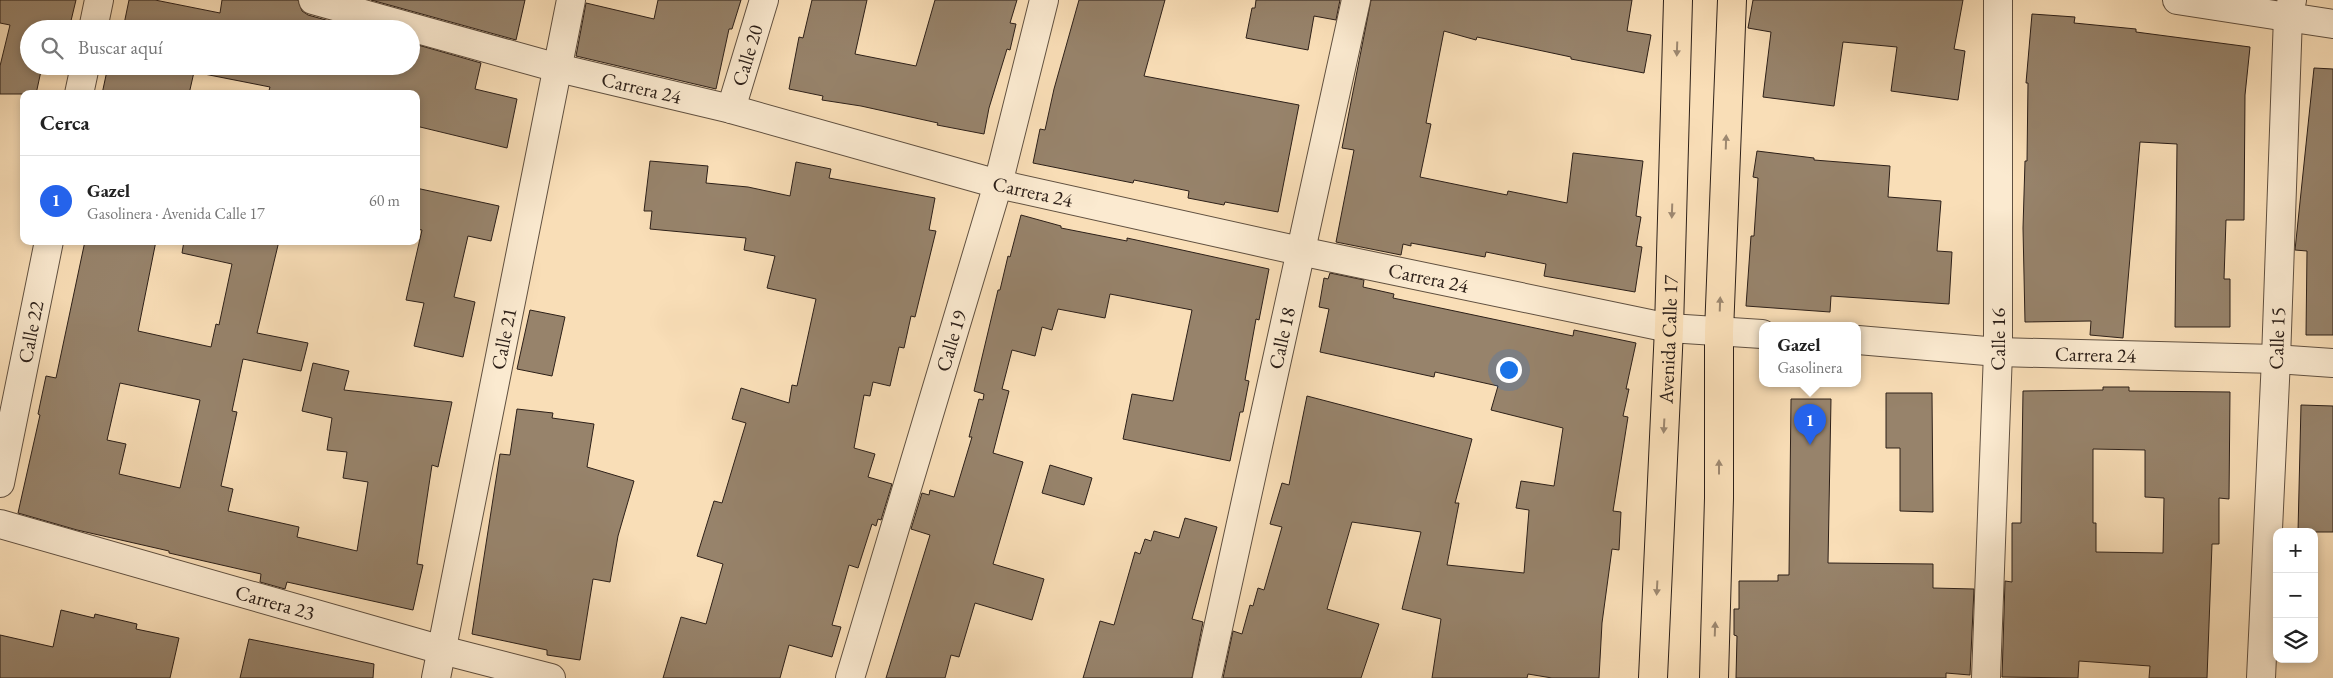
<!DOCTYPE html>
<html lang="es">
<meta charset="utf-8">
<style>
body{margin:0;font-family:"EB Garamond",serif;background:#f2f2f2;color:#222}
.controls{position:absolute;right:15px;bottom:15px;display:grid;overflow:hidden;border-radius:10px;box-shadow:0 2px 8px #0003}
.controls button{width:45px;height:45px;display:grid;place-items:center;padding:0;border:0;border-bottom:1px solid #e0e0e0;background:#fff;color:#222;font:25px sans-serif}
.you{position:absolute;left:1508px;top:369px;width:18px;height:18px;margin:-12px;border:4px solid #fff;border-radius:50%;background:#1a73e8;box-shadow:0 0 0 8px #1a73e833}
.badge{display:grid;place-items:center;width:32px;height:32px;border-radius:50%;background:#2563eb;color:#fff;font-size:16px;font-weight:700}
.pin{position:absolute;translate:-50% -41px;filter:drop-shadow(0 1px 2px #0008)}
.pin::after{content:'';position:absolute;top:26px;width:18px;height:15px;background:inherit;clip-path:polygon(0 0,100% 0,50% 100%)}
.popup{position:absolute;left:1759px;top:322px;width:102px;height:65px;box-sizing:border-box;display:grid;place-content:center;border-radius:10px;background:#fff;filter:drop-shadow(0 1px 4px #0005);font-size:16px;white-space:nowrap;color:#767676}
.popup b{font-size:19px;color:#222}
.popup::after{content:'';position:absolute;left:50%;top:100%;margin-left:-10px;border:10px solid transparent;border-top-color:#fff}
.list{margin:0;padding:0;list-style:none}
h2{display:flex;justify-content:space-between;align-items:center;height:65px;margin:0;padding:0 20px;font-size:21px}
h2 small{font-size:16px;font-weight:400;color:#767676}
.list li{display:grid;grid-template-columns:32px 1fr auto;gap:15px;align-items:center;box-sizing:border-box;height:90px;padding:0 20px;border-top:1px solid #e0e0e0}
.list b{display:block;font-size:19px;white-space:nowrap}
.list p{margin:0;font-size:16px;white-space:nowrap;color:#767676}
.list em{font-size:16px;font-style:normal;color:#767676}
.icon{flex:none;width:28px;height:28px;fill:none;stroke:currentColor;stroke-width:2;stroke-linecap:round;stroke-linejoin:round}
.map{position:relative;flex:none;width:2333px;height:678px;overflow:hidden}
.search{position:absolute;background:#fff;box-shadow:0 2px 8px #0003;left:20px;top:20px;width:400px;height:55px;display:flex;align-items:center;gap:12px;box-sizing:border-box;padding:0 18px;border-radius:28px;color:#767676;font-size:19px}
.panel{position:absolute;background:#fff;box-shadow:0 2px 8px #0003;left:20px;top:90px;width:400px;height:155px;border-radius:10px}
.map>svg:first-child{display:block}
.building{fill:#97836b;stroke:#2d2019;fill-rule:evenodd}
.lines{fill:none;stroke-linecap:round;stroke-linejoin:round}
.minor-casing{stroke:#605040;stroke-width:30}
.major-casing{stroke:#2d2019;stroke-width:30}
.minor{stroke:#fbead0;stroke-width:28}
.major{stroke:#f9deb7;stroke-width:28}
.oneway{fill:#9d8870}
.labels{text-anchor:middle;stroke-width:4;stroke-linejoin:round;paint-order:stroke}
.street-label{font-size:20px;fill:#2d2019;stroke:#fbead0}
</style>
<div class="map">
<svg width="2333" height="678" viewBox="0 0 2333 678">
<rect width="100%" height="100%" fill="#f9deb7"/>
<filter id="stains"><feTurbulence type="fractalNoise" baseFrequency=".004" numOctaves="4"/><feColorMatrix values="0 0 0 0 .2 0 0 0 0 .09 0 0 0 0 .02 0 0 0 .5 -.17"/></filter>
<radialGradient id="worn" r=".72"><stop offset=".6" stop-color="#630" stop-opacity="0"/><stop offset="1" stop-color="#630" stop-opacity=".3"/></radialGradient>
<!-- building -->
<path class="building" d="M0 0H76L69 29H29V66H56L54 74 41 71 36 94H0V66L10 25 0 23Z
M129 0H155L220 13 222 0H298L302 11 308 15 358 29H123Z
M371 0H525L516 40Z
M658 0H741L732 29H729L716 89 576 56 586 3 654 19Z
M812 0H867L855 54 916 66 935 0H1017L1010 23 1016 24 1010 50 1007 49 989 108 984 134 937 125 938 123 861 106 822 100 823 96 789 89 799 37 803 38Z
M1079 0H1165L1144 76 1299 105 1278 212 1225 202 1224 205 1188 198 1189 191 1134 180 1133 183 1033 163 1040 129 1045 130 1054 89Z
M1256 0H1340L1336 20 1314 16 1308 50 1246 38 1252 8H1255Z
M1371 0H1632L1627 31 1651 35 1644 73 1571 59V57L1477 37 1476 40 1444 31 1426 123 1431 124 1420 177 1507 195 1508 191 1567 203 1573 153 1643 161 1636 216 1641 217 1636 246 1642 247 1635 292 1544 276 1546 264 1486 252 1485 257 1411 243V246L1403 244 1401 255 1336 242 1354 150 1342 148Z
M1753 0H1963L1954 49 1965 51 1958 100 1891 91 1897 47 1843 42 1834 106 1763 97 1771 32 1748 28Z
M2032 14 2075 17 2074 23 2136 29V32L2250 47 2245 95 2244 220H2226L2224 279H2230V327H2175L2177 144 2140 142 2123 338 2090 335 2091 321 2025 322 2023 228 2025 161H2027L2028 83H2026Z
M411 43 481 63 475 89 517 99 507 148 416 126V94H268L270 87 194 72 189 94H102L108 66H411Z
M2314 68 2333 69V335H2306L2307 251 2295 250Z
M1757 151 1814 158V160L1890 166 1888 197 1941 201 1937 251 1952 252 1949 304 1831 296 1830 312 1746 306 1751 236H1754L1758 178 1753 177Z
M650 161 708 166 706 183 748 187 790 196 796 162 831 169 829 178 935 198 929 230 936 231 915 317 911 316 904 348 899 347 890 386 873 382 870 396 864 395 854 448 875 454 868 477 892 484 881 520 878 519 876 526 872 524 858 568 849 565 832 625 841 627 832 657 789 645 780 678H663L681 617 706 624 723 564 697 556 714 501 722 503 746 423 732 419 741 388 789 403 792 385 797 386 816 299 767 288 775 256 744 250 746 238 650 229 652 211H644Z
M416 188 499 206 491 241 468 236 454 297 475 302 463 357 414 346 424 303 406 300 422 230 416 229Z
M1021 215 1061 226V228L1127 241V238L1269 269 1259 320 1256 319 1245 380 1249 381 1243 412H1240L1230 461 1123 439 1132 394 1173 401 1192 310 1110 294 1105 318 1058 309 1052 330 1042 327 1035 356 1012 350 1002 389 1009 391 993 453 1023 462 993 564 1044 579 1032 620 975 603 959 657 951 655 945 678H886L930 535 911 529 922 493 929 495 930 490 954 497 972 437H969L979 399 983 400 984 394 974 391 998 290H1000L1008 256 1010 257Z
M85 241H156L138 331 211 347 216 324 219 325 232 264 182 253 184 241H279L257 333 308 343 301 371 243 359 232 411 237 412 221 486 233 489 228 511 299 527 297 537 357 551 368 482 343 478 347 452 327 450 332 418 302 411 313 363 349 371 344 390 452 402 438 467 432 465 417 564 423 565 413 610 287 582 285 589 260 582 261 574 169 553V551L77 530 18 513 40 415 38 414 46 376 56 378ZM120 383 200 400 180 488 119 474 126 444 107 440Z
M1330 273 1364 280 1363 287 1394 294 1393 298 1573 336 1574 330 1636 343 1626 389H1629L1623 416 1628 417 1613 511 1621 512 1619 550 1612 549 1602 623 1599 678H1552L1528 674 1527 678H1432L1441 619 1402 609 1421 532 1352 522 1327 609 1379 624 1361 678H1223L1233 631 1242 634 1250 605 1253 606 1258 588 1264 590 1282 527 1270 524 1282 483 1289 485 1307 396 1472 439 1455 503H1459L1447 565 1524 573 1529 510 1516 508 1521 481 1554 486 1563 428 1491 410 1498 386 1435 372 1434 377 1320 352 1329 309 1319 307 1324 278 1328 279Z
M530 310 565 317 552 376 517 369Z
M2103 387H2129V391L2230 392 2229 499 2219 498V544H2212L2207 678H2149L2150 666 2079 661 2078 678 2002 677 2005 581 2012 582V523H2021L2023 391 2103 390ZM2093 449 2145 450V497L2164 498 2163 553 2096 552V523H2093Z
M1886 393H1932L1933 512 1900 511V448H1886Z
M1791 399H1831L1828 563 1933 564V588L1974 589 1970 675 1946 673V678H1736L1737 636 1734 635V609H1739V581H1778V575H1789Z
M2301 405 2333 406V532H2298Z
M517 409 553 413 552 418 594 424 587 467 634 481 618 536 610 582 593 579 580 660 547 655V650L472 634 500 454 510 455Z
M1050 465 1092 478 1084 505 1042 493Z
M1185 518 1217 527 1192 619 1203 622 1192 678H1083L1100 621 1114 625 1135 552 1140 554 1145 539 1151 541 1154 531 1179 538Z
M61 610 94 618 95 614 137 624 136 629 179 638 170 678H0V635L53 647Z
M249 639 374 664 373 678H240Z"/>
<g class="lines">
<!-- minor casing -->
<g class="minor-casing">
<g id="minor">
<path id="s1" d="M313 0 558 68 731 109 998 184 1300 251 1669 328 1762 334"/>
<path d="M2177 0 2333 24"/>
<path d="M93 29 99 0"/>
<path d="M79 94 85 66"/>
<path id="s2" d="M731 109 764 0"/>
<path id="s3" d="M1858 340 1998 352 2276 359 2333 363"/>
<path id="s4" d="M0 483 49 241"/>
<path id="s5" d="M0 524 442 650 551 678"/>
<path id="s6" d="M436 678 571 0"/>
<path id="s7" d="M850 678 998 184 1044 0"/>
<path id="s8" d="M1207 678 1356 0"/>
<path id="s9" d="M1986 678 1998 352V0"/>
<path id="s10" d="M2261 678 2276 359 2288 16 2292 0"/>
</g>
</g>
<!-- major casing -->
<g class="major-casing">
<g id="major">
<path id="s11" d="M1653 678 1669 328 1678 0"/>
<path d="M1714 678 1719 498V332L1732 0"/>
</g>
</g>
<!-- minor -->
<use href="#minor" class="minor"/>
<!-- major -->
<use href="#major" class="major"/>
</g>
<!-- one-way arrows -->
<defs><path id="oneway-solid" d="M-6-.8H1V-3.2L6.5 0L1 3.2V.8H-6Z" transform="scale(1.25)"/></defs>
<g class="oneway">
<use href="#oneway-solid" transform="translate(1677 49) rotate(92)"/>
<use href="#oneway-solid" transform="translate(1726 142) rotate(-88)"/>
<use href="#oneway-solid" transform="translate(1672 211) rotate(92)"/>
<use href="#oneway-solid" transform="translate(1720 304) rotate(-88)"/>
<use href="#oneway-solid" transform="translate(1664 426) rotate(93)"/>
<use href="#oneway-solid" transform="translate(1719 467) rotate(-90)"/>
<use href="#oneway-solid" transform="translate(1657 588) rotate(93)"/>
<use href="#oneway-solid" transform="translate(1715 629) rotate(-88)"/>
</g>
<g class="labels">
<!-- street labels -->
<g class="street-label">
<text dy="7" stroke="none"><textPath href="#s2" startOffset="56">Calle 20</textPath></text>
<text dy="7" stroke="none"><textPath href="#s1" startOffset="340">Carrera 24</textPath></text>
<text dy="7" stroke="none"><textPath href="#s1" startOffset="745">Carrera 24</textPath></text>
<text dy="7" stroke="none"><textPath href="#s1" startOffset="1150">Carrera 24</textPath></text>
<text dy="7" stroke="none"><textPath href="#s4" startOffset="154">Calle 22</textPath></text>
<text dy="7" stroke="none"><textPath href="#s6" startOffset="346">Calle 21</textPath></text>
<text dy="7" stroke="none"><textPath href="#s8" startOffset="348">Calle 18</textPath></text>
<text dy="7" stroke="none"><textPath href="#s11" startOffset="339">Avenida Calle 17</textPath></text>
<text dy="7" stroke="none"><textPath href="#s9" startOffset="339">Calle 16</textPath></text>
<text dy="7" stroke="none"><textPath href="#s10" startOffset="340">Calle 15</textPath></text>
<text dy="7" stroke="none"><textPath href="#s7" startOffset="352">Calle 19</textPath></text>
<text dy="7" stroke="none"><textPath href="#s3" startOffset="238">Carrera 24</textPath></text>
<text dy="7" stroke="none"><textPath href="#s5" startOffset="286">Carrera 23</textPath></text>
</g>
</g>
<rect width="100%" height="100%" filter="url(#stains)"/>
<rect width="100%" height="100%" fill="url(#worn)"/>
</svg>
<div class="controls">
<button>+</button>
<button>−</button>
<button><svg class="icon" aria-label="layers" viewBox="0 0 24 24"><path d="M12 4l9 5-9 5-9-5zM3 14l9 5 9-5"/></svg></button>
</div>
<div class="you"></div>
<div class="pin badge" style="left:1810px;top:445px">1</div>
<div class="popup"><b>Gazel</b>Gasolinera</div>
<div class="search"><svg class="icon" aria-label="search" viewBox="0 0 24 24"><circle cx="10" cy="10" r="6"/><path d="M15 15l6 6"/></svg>Buscar aquí</div>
<section class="panel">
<h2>Cerca<small></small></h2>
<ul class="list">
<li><span class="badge">1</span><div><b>Gazel</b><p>Gasolinera · Avenida Calle 17</p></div><em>60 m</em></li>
</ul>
</section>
</div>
